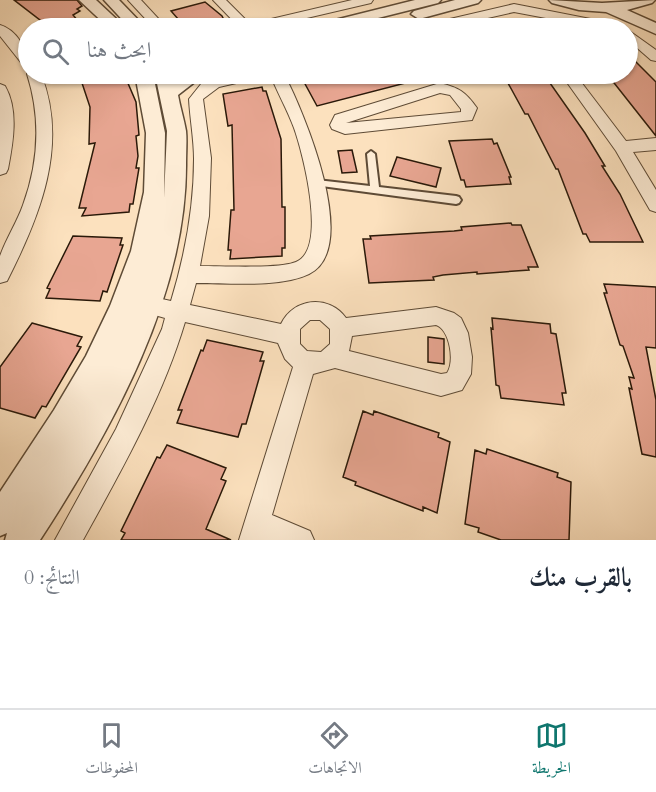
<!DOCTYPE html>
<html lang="ar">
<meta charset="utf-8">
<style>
body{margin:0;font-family:Cardo,Amiri,serif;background:#f6f6f7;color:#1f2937;direction:rtl}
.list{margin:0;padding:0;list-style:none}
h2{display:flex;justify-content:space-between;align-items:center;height:78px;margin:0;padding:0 24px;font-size:26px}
h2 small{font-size:20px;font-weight:400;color:#747a83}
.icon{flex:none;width:33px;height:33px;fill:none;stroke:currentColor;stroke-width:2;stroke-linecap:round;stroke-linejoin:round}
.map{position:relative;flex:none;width:656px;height:540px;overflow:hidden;direction:ltr}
.search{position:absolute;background:#fff;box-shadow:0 2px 4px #0004;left:18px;right:18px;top:18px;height:66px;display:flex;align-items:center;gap:15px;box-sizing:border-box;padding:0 21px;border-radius:33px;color:#747a83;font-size:22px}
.sheet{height:168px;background:#fff}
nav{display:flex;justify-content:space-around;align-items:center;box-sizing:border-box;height:84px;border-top:2px solid #e0e1e3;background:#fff;font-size:16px;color:#747a83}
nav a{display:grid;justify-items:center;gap:3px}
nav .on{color:#0f766e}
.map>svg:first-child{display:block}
.building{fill:#e8a692;stroke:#2a1909;stroke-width:1.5}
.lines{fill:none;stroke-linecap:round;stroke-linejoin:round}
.service-casing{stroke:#5e4b36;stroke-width:4}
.minor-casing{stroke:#5e4b36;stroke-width:2}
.tertiary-casing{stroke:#5e4b36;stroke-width:3}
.service{fill:#fdecd5;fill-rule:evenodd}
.minor{fill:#fdecd5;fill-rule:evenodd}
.tertiary{fill:#fdecd5;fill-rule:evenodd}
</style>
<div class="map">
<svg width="656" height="540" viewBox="0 0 656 540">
<rect width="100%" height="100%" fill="#fce1be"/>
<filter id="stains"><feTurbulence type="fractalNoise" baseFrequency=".00333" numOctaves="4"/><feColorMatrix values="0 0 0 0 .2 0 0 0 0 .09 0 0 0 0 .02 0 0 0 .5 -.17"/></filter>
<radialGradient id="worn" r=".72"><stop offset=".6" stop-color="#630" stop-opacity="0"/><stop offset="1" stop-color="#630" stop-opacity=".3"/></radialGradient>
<!-- building -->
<path class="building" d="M14 0H77L82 6 77 9 80 11 73 15 84 28H65L59 21 49 25 44 23Z
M205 2 222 16 226 24 212 28H186L171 11Z
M627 53 656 82V136L607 74H627Z
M79 74H124L136 102 139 135 136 136 138 156 136 168H139L133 204H130L129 212 82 216 86 208H79L95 143 89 144 90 107Z
M331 74H420L421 79 317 106 304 82Z
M545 79 550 83 585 133 605 166H602L620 194 643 242H590L586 234H583L558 169H556L528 114H525L508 83Z
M262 87 263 91H266L281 139 282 207H285V248H282V256L230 259 231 250H228L231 210H234L232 125 228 126 223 94Z
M492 139 494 144 497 143 511 177H509L511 184 466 187 464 180H461L449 141Z
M352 150 357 172 342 173 338 151Z
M397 157 441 168 436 187 390 176Z
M511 223 512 225H521L538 267H528L529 270 477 274V272L443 275 433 277 434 280 369 283 363 239H371L370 236 454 231 462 230 461 227Z
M73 236 122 238 120 245H123L107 292 103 291 100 301 46 298 50 289 47 288Z
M604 284 656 287V348L646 347 656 400V457L642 454 629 388 632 389 629 377 634 378 623 346 620 345 604 293H607Z
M492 318 550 324 551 333 556 334 566 393H562L564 405 501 398 499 386 496 385 491 328 493 329Z
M32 323 82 337 77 346 81 347 46 407 42 406 35 418 0 408V367Z
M428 337 444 339V364L428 362Z
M207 340 263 352 260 361H264L246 424H242L238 437 177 423 182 410H178L201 350 203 351Z
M363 411 373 415 374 411 439 433 438 437 450 442 437 513 423 507V511L355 485 356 482 343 477Z
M167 445 226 468 221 479 226 481 206 529 231 540H121L125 533 121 531 157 457 160 458Z
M487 449 558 473 557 477 571 482 569 540H501L478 532 479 528 465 524 475 450 486 454Z"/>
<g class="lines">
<!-- service casing -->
<g class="service-casing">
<path id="service" d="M371 151 375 154 379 187 456 196 459 197 461 200 459 203 456 204 314 185 312 183 314 181 317 180 370 186 367 154Z"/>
</g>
<!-- minor casing -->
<g class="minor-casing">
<path id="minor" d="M128 0H141L167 28H154Z
M213 0H226L250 24 352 0H373L371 3 264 28H240Z
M514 4 616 24 622 28H599L514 12 443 28H423L424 25Z
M0 25C17 30 28 50 28 66L23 65 0 36Z
M628 30 656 50V61L651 60 628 40Z
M28 72V74H41C69 145 40 216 7 281L0 283C0 275 0 264 0 256 6 239 17 222 23 205 39 161 41 118 27 74Z
M232 74H264L262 77 219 87 203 99 211 158 209 216 200 266C221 266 280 269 296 262 328 249 303 153 294 128 287 109 277 92 270 74H284C303 110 362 248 309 274 280 288 229 283 196 283L190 305 281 324C293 298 329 294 346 318L436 307 454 313 461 318 468 333 472 357 471 374 462 390 441 396 335 368 313 374 272 515 310 531 314 540H239L293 367 285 359 278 343 185 322C162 399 121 471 83 540H55L116 429 162 329 165 318 141 311 138 305 141 299 148 296 171 301C185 255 194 207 194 159 194 139 190 119 189 99L201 84ZM310 320H320L330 329V344L321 352 307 351 300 344V329ZM436 325C450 330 455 362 447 373L441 374 349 351 352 336Z
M561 74H575L626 141 656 138V150L633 152 656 190V212L650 210 616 151Z
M440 83C459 88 465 91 477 108L472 120 345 134 332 129 330 125 335 115ZM440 93 450 95 461 109V112L346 123Z
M0 84 5 86C19 110 13 143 8 169L6 173 0 175Z"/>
</g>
<!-- tertiary casing -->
<g class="tertiary-casing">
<path id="tertiary" d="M79 0H96L126 28H109Z
M104 0H119L146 28H130Z
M415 0H441L438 3 338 28H313L315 25Z
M455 0H481L478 3 419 19 411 14 414 11Z
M549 0 602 3 655 0 652 3 627 10 656 23V34L606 12 579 10 552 3Z
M135 74H153L165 133 164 198 167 131 155 74H172L174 81 185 74H205L178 95C180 107 184 119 186 131 187 141 186 152 186 163 187 296 111 431 40 540H5L7 533 0 536V492L54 410 86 356 110 306 131 251 144 192 146 133Z"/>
</g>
<!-- service -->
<use href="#service" class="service"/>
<!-- minor -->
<use href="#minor" class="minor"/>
<!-- tertiary -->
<use href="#tertiary" class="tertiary"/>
</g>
<rect width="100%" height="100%" filter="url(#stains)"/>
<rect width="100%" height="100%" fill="url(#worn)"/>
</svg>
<div class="search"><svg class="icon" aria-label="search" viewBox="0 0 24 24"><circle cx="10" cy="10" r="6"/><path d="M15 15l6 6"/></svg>ابحث هنا</div>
</div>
<section class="sheet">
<h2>بالقرب منك<small>النتائج: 0</small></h2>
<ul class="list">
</ul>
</section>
<nav>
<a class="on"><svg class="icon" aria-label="map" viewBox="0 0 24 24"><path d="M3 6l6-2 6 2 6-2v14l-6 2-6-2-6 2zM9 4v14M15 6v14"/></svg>الخريطة</a>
<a><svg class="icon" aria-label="directions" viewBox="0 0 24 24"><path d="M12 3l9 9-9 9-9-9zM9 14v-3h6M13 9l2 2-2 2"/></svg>الاتجاهات</a>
<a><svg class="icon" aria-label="saved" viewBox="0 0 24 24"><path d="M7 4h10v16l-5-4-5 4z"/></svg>المحفوظات</a>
</nav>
